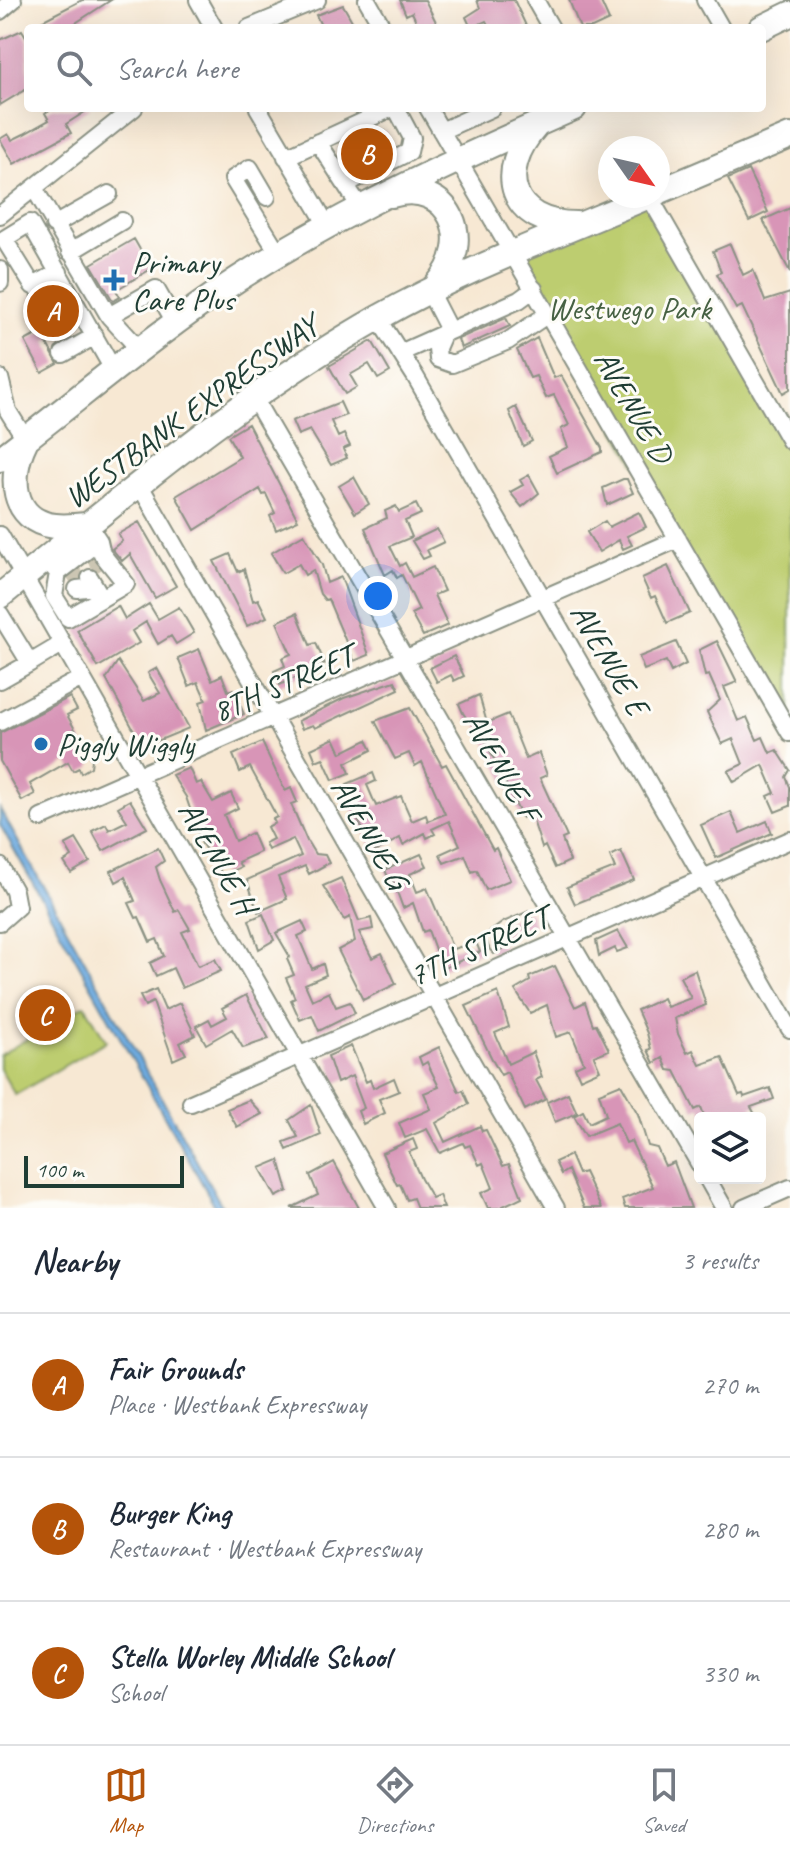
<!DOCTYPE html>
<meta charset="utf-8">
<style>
body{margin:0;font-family:Caveat,sans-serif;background:#f2f2f3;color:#1f2937}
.controls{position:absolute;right:24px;bottom:24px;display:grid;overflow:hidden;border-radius:8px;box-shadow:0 8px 32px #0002}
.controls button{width:72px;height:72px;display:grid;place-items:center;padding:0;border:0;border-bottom:2px solid #e0e1e3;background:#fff;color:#1f2937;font:40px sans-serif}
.compass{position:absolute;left:598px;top:136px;width:72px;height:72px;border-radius:50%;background:#fff;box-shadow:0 8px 32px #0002;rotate:124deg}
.scale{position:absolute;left:24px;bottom:20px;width:160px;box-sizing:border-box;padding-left:8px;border:4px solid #1f3d34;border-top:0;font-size:22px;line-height:28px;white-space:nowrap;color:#1f3d34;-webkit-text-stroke:6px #fdfcf7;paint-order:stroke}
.you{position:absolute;left:378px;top:596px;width:28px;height:28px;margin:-20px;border:6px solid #fff;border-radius:50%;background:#1a73e8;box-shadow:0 0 0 12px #1a73e833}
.badge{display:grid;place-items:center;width:52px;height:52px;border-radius:50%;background:#b45309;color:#fff;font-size:26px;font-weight:700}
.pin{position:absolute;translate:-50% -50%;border:4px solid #fff;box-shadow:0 2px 8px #0006}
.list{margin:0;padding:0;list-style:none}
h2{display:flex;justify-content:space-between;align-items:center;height:104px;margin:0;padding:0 32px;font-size:34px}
h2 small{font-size:26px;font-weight:400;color:#747a83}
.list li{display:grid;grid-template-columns:52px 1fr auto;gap:24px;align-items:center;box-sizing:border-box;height:144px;padding:0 32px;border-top:2px solid #e0e1e3}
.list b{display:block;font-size:30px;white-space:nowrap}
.list p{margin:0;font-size:26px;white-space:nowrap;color:#747a83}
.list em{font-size:26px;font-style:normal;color:#747a83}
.icon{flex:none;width:44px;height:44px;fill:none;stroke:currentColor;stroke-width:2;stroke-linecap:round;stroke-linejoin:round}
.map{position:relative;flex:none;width:790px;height:1208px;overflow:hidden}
.search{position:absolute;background:#fff;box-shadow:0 8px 32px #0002;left:24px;right:24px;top:24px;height:88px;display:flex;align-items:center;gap:20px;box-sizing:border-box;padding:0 28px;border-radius:8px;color:#747a83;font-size:30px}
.sheet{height:536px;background:#fff}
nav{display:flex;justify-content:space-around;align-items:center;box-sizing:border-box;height:112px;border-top:2px solid #e0e1e3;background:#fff;font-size:22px;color:#747a83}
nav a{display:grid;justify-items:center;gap:4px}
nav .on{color:#b45309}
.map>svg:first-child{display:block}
.green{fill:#bdcd6f;stroke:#6e8552;stroke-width:2}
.water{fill:#6fabe0;stroke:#47748a;stroke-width:2}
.building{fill:#d895b7}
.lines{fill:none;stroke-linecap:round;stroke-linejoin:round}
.minor-tunnel{stroke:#ccc6b3;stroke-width:16;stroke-dasharray:16 8;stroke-linecap:butt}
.minor-casing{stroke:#8b9284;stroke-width:20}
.highway-casing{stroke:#8b9284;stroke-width:28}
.minor{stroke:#fff;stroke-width:16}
.highway{stroke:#fff;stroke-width:24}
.poi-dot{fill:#1f6fb2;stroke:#fdfcf7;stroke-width:3}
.labels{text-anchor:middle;stroke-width:6;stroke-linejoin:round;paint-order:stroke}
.poi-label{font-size:32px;fill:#1f3d34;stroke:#fdfcf7;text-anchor:start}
.park-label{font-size:32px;fill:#466143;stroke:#fdfcf7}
.street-label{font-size:32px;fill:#1f3d34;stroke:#fdfcf7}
</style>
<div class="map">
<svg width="790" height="1208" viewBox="0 0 790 1208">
<rect width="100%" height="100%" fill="#fdfcf7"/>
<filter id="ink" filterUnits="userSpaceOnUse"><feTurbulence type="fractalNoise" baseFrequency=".0125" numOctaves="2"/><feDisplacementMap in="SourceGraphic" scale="16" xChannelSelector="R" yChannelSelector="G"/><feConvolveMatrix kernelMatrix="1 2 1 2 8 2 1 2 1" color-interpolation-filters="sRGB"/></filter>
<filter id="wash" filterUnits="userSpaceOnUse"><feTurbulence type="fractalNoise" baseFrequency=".006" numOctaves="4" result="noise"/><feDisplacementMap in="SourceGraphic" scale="32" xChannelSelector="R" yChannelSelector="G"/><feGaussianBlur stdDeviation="1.8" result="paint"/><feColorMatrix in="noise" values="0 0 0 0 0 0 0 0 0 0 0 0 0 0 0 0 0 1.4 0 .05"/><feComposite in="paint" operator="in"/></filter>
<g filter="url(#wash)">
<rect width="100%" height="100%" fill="#f7e8d3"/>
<!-- green -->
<path class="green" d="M649 196 790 441V733L513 252Z
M85 1005 106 1041 15 1095 0 1069V1055Z"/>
<!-- water -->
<path class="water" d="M0 809 223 1208H216L0 825Z"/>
<g id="blocks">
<!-- building -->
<path class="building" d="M82 0H111L74 24 76 28H28Z
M400 0H425L439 28H419L412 12 406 15Z
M477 0H514L527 28H490L486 21 471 28 466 17 480 8Z
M569 0H600L609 20 592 28H580Z
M343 5 356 28H322L316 15Z
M22 30 28 40V88L0 105V40Z
M53 108H91L66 124 71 133 14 164 0 139 8 134 12 140 24 134 49 120 45 113Z
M385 131 392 147 361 162 353 147Z
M748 170 768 212 749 221 728 179Z
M790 208V272L763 220Z
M134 239 151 269 116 290 120 297 113 301 91 264Z
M730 244 743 275 753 270 765 301 790 293V389L783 393 742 306 736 309 717 274 721 272 713 251Z
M54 287 75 326 46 342 58 364 42 373 25 341 49 328 31 297Z
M506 318 510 326 461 348 458 339Z
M537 338 554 378 561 375 602 448V452L557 473 549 456 568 447 561 429 569 425 554 395 546 398 536 376 530 378 517 350Z
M372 341 390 372 378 379 369 364 350 375 357 387 345 394 329 366Z
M340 402 346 415 331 421 338 437 344 434 350 446 343 449 347 458 331 465 310 430 298 435 292 421Z
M516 407 532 441 523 446 509 411Z
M248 424 298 520 276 530 270 516 275 513 266 494 263 495 260 489 195 530 176 496 240 457 228 436Z
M529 475 539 493 522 507 510 492 523 485 520 480Z
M354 477 369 504 355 513 339 486Z
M623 479H627L633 493 607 505 603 488Z
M416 504 421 514 405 521 412 537 390 546 400 566 405 563 412 577 433 567 444 591 434 595 448 625 423 636 411 614 419 610 402 575 397 578 393 570 385 575 365 528 387 518 385 511 396 506 399 512Z
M639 512 646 527 627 536 632 545 623 549 619 540 599 552 587 532 605 521 609 527Z
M139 522 176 586 155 598 130 554 122 561 112 549 122 541 118 534Z
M437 529 444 542 427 550 430 556 423 559 412 541Z
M304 534 322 565 327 583 341 577 369 655 354 661 328 599 325 600 320 594 313 570 305 575 299 564 283 573 271 553Z
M230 554 238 572 244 569 253 601 258 599 267 617 247 626 214 561Z
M668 566 690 613 667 623 655 596 651 598 642 578Z
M149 604 158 619 179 607 194 633 176 644 171 636 158 644 146 622 132 631 139 643 98 667 77 630 118 606 125 619Z
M297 613 310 645 316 643 325 664 280 685 274 671 285 666 282 658 291 654 277 622Z
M717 641 737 682 724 687 738 721 747 717 757 740 763 737 770 753 777 750 790 770 786 777 790 787V806L775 812 768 796 775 793 763 765 734 782 728 771 743 764 733 739 722 744 707 712 720 700 709 675 705 676 699 650Z
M676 642 686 664 671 672 666 661 644 670 639 657Z
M199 649 212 680 222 675 228 691 233 689 244 714 206 730 200 702 206 700 198 682 189 686 178 658Z
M454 656 464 676 454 681 451 675 437 682 430 668Z
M118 661 144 701 160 693 148 673 157 668 189 728 143 747 106 679Z
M395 681 399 689 315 728 313 725 302 729 298 721 344 698Z
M479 695 487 723 508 714 526 759 539 753 547 775 540 778 567 837 562 839 570 861 555 868 545 846 542 848 531 814 522 818 475 719 469 722 463 713 459 704Z
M70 697 77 710 67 715 92 760 91 767 81 773 79 768 73 771 68 762 30 784 35 794 22 801 0 761V733Z
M410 708 442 766 446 764 493 850 496 848 510 880 486 890 477 870 472 872 465 855 444 863 440 854 460 845 449 821 432 829 435 834 427 838 425 833 403 845 400 838 375 852 348 802 353 800 347 784 373 773 376 781 367 785 376 806 401 796 412 821 426 815 428 821 445 814 422 762 415 766 409 753 395 759 375 721Z
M334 738 341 753 367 740 372 750 346 763 350 773 333 780 323 758 316 761 311 749Z
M262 742 285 791 291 788 297 802 291 804 307 841 315 854 325 855 329 863 309 874 305 866 278 877 287 899 258 912 247 880 301 856 293 839 268 850 265 843 273 839 267 827 275 823 273 819 277 817 250 767 240 772 233 755Z
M189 768 196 784 201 782 213 802 231 793 238 808 224 815 235 841 252 833 260 852 238 862 241 867 223 875 202 844 186 797 172 775Z
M130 800 147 828 103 851 92 831 106 824 109 830 127 821 118 807Z
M731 812 740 833 767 821 772 833 716 858 701 825Z
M76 839 90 862 71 873 64 862 72 857 65 845Z
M158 848 164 861 156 867 160 880 175 912 179 910 190 929 182 932 198 966 215 959 221 971 182 988 173 968 156 976 150 963 164 956 157 939 150 942 139 917 136 918 129 903 135 901 125 877 116 882 111 871Z
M621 851 634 880 575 904 567 887 615 868 610 856Z
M421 854 427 866 410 874 417 892 427 888 453 949 476 942 480 952 442 969 428 930 423 932 413 903 403 908 393 881 390 882 385 870Z
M341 878 359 921 371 918 373 929 359 932 372 958 382 953 396 984 363 1000 338 950 355 941 350 917 344 920 323 886Z
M529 911 534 924 499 939 504 948 494 954 490 950 484 936 503 922Z
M263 914 274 940 259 949 249 920Z
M302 921 307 932 298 936 312 969 323 964 326 975 305 984 312 1000 329 992 336 1007 350 1002 355 1013 319 1031 312 1015 300 1020 291 1000 295 998 286 978 294 975 287 959 290 957 276 933Z
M618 931 628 948 617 952 615 948 599 956 596 941Z
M555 966 575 1007 585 1002 593 1025 596 1024 609 1050 594 1056 600 1070 580 1079 575 1067 584 1063 571 1032 556 1037 547 1005 530 1013 515 990 530 981 529 977Z
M695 970 706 1005 675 1018 678 1034 687 1053 693 1050 700 1065 722 1057 739 1095 743 1094 744 1097 770 1088 774 1099 751 1107 757 1118H705L701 1107 695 1110 675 1071 668 1070 663 1058 654 1063 648 1050 651 1049 647 1033 637 1010 663 998 667 1007 691 998 680 977Z
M156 989 165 1010 180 1003 195 1035 180 1043 186 1054 173 1060 153 1002 145 1006 140 996Z
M498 992 509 1027 495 1033 508 1064 533 1052 542 1077 536 1080 546 1099 525 1110 507 1072 501 1075 494 1063 466 1006Z
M246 995 269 1039 243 1048 232 1029 206 1044 196 1026 209 1019 212 1025 227 1017 222 1008Z
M351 1046 366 1082 370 1080 373 1088 394 1078 399 1091 379 1099 385 1113 363 1124 358 1111 364 1108 352 1076 337 1083 328 1056Z
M439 1047 459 1092 463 1090 469 1104 436 1123 445 1142 480 1126 482 1131 486 1130 503 1166 509 1164 522 1197 499 1208H488L481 1193 493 1188 483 1163 479 1165 470 1145 465 1147 463 1143 440 1153 427 1129 405 1138 399 1123 431 1109 424 1093 439 1087 427 1062 422 1065 419 1057Z
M621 1084 638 1114 648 1146 657 1148 665 1166 674 1162 691 1208H625L622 1199 653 1187 631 1141 626 1143 617 1123 586 1136 574 1116 583 1111 589 1123 606 1115 599 1093Z
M568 1093 577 1113 555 1122 547 1102Z
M249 1100 262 1114 237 1127 227 1109Z
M311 1105 321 1135 287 1150 284 1142 298 1137 289 1120Z
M413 1139 417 1149 409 1152 421 1179 432 1198 439 1195 444 1208H417L413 1198 407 1200 400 1184 397 1185 386 1162 382 1153Z
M570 1155 578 1174 584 1172 601 1208H584L568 1170 561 1174 555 1162Z
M279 1160 288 1191 276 1197 260 1168Z
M334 1162 359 1208H291L318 1195 310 1175Z"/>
</g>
</g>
<g filter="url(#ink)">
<use href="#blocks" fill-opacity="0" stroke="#8b9284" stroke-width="2"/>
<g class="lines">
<!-- minor-tunnel -->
<path class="minor-tunnel" d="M93 556 102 569
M73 572 82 585"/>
<!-- minor casing -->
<g class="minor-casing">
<path id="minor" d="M198 0 214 28
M367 0 383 28
M535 0 551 28
M705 0 721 28
M0 11 13 0
M249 28 317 0
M258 108 327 225
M428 108 790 733
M441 131 492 108
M318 142 360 207
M286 157 392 108
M348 183 409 152 412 138 396 108
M34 188 109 316 140 350
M649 196 790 441
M267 197 250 168 233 179 279 254
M0 215 134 108
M54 225 109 194
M70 252 122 221
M0 270V283
M59 272 33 286 4 239 30 223 114 371
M429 291 449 330
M109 316 156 289 176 324
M378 318 415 376 790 1029
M444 332 437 348 438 359 452 364 508 341 548 314
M400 353 519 300 534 289
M63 354 95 336
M0 378 8 411 26 440
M253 397 700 1165
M139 484 556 1208
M0 535 387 1208
M52 566 58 573 99 541 95 535
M58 573 54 596 68 618 126 584 102 554 99 541
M90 578 102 598
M77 589 95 587
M0 614 30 663 62 644
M0 680 30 663
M0 722 82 678
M41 818 678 539
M0 866 14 891 17 907 0 922
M191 1103 790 840
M707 1178 724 1208
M744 1208 790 1188"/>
</g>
<!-- highway casing -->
<g class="highway-casing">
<path id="highway" d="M761 28 790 14
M536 126C495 172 510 224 576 224
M658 192 790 136
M392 195C449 179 477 240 437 285
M25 442C9 474 10 521 55 526 65 527 77 526 87 525
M0 459C79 399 155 333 238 279 345 210 458 159 574 108
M0 596C122 498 241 396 378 318 464 269 558 235 649 196"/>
</g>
<!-- minor -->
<use href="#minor" class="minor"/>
<!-- highway -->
<use href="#highway" class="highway"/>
</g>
</g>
<!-- markers -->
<g class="poi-dot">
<path d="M110 268h8v8h8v8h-8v8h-8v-8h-8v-8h8z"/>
<circle cx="41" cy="744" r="8"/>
</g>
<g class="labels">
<!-- poi labels -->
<g class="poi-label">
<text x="132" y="273">Primary<tspan x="132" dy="37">Care Plus</tspan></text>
<text x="57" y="755">Piggly Wiggly</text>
</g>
<!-- park labels -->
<g class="park-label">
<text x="629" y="319">Westwego Park</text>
</g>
<!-- street labels -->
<g class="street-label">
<text transform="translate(634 406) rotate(60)" y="11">AVENUE D</text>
<text transform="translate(191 411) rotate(-36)" y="11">WESTBANK EXPRESSWAY</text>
<text transform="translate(610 659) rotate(60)" y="11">AVENUE E</text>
<text transform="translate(283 683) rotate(-23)" y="11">8TH STREET</text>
<text transform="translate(502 766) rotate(60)" y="11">AVENUE F</text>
<text transform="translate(370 833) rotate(60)" y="11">AVENUE G</text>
<text transform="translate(218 857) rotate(60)" y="11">AVENUE H</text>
<text transform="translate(479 946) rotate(-24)" y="11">7TH STREET</text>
</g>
</g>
</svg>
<div class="controls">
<button><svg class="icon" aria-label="layers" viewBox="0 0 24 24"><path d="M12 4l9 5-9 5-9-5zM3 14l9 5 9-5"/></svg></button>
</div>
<svg class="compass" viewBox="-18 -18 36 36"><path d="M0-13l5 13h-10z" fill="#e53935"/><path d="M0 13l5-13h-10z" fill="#747a83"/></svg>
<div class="scale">100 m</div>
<div class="you"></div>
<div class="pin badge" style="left:53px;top:311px">A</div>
<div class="pin badge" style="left:367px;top:154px">B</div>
<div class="pin badge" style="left:45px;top:1015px">C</div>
<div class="search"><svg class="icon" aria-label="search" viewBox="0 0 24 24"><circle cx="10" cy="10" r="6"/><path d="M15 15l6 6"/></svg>Search here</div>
</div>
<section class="sheet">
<h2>Nearby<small>3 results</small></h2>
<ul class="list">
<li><span class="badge">A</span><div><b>Fair Grounds</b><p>Place · Westbank Expressway</p></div><em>270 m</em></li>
<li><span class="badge">B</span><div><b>Burger King</b><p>Restaurant · Westbank Expressway</p></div><em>280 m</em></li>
<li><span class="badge">C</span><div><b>Stella Worley Middle School</b><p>School</p></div><em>330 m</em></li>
</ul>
</section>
<nav>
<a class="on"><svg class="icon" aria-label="map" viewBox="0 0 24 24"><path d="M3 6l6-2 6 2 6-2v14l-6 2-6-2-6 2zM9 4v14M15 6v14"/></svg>Map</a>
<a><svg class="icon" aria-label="directions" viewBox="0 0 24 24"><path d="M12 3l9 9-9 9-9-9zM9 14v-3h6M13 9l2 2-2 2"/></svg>Directions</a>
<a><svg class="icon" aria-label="saved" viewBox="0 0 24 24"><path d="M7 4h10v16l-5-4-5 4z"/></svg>Saved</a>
</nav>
